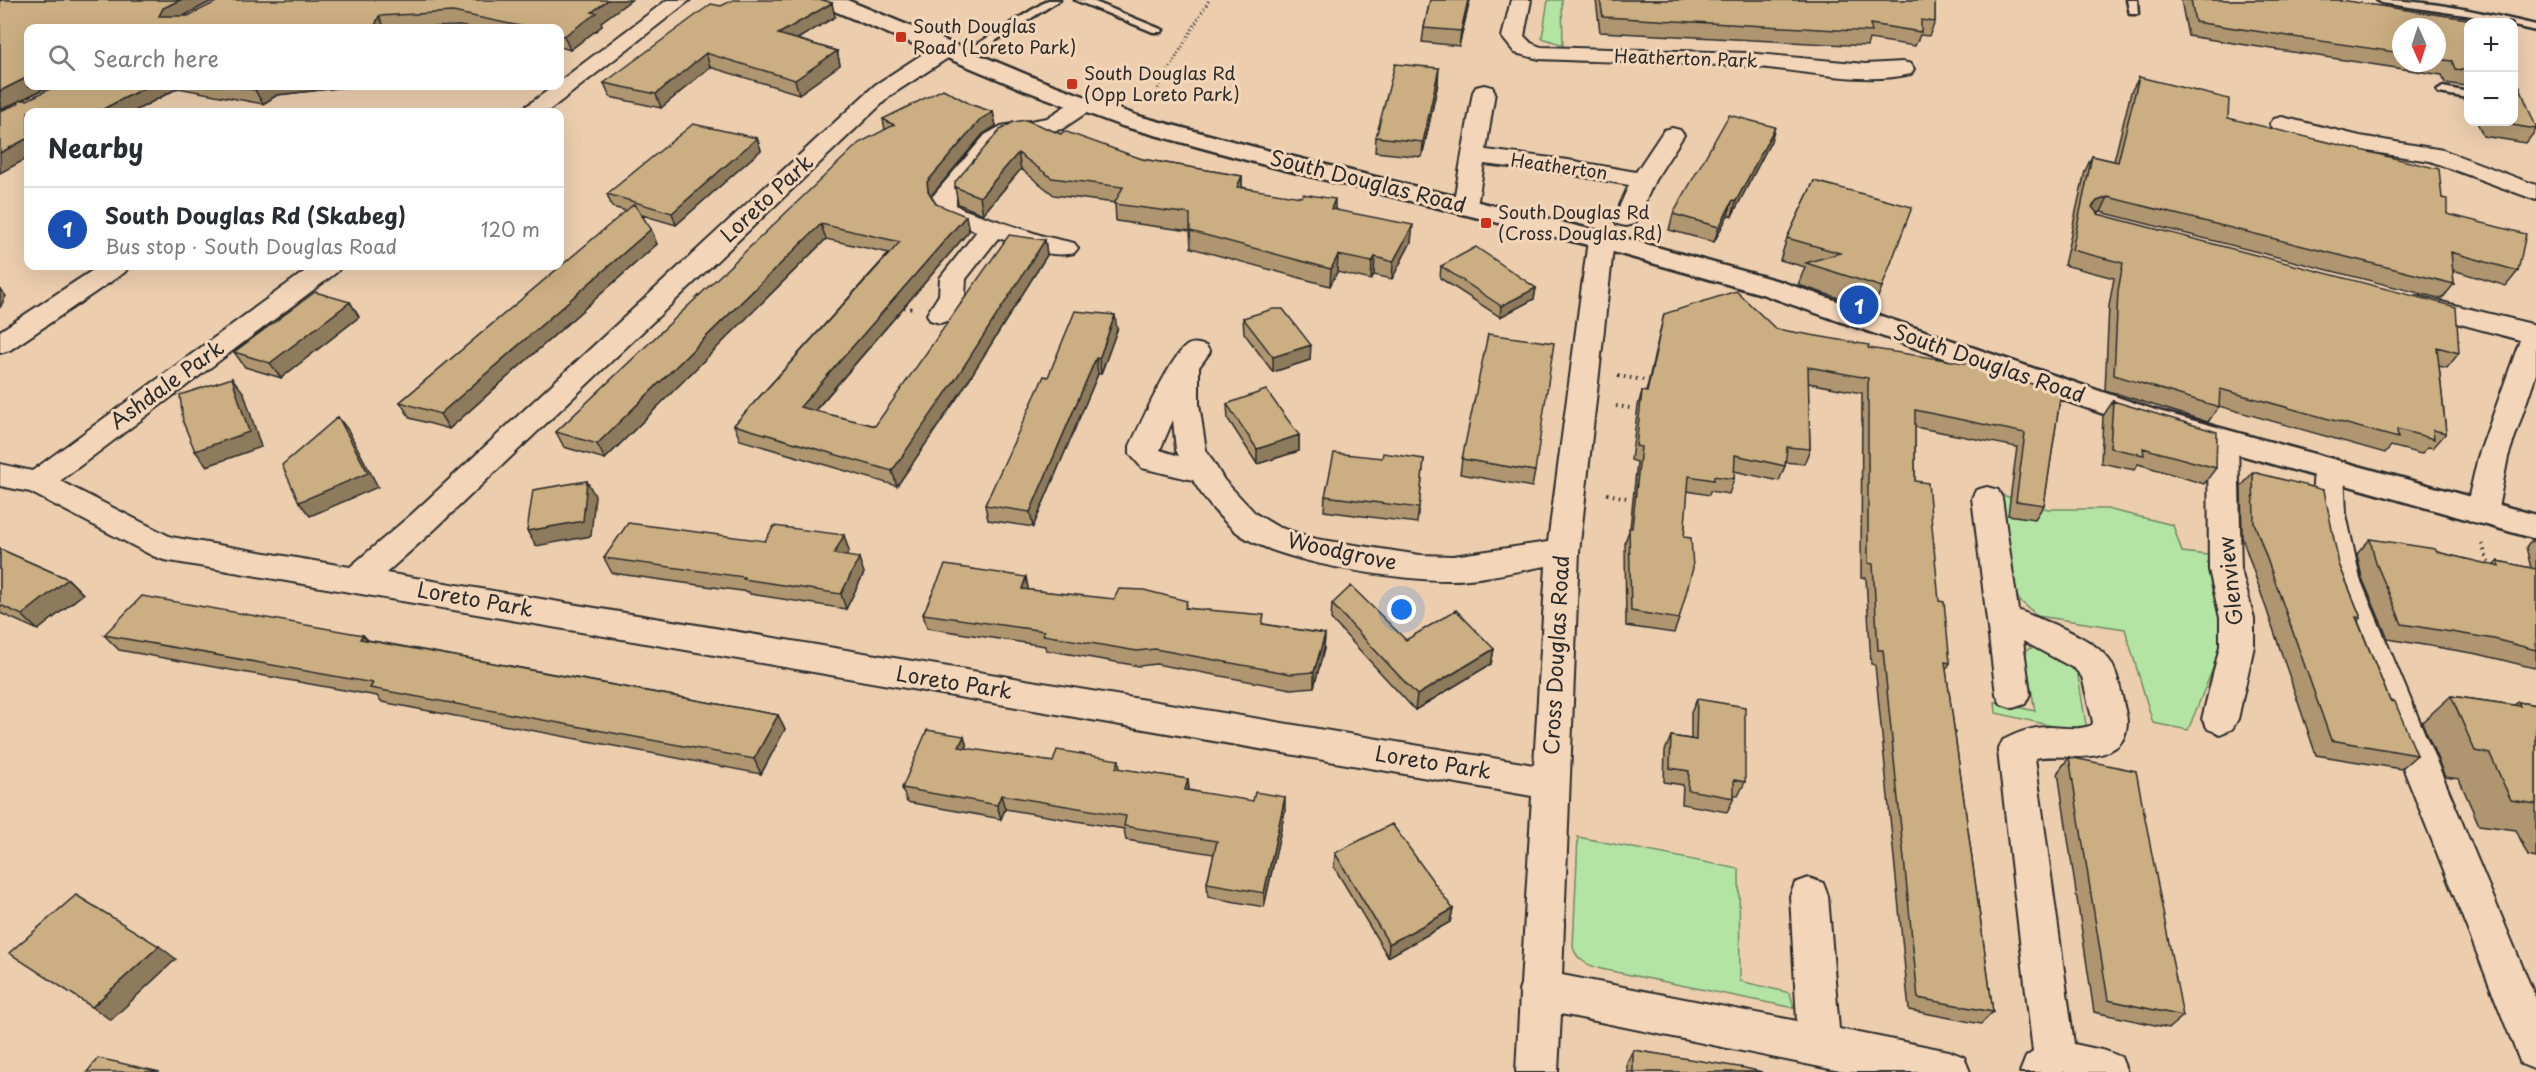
<!DOCTYPE html>
<meta charset="utf-8">
<style>
body{margin:0;font-family:"Playpen Sans",sans-serif;background:#f2f2f3;color:#2b2b33}
.controls{position:absolute;right:18px;top:18px;display:grid;overflow:hidden;border-radius:12px;box-shadow:0 6px 24px #0002}
.controls button{width:54px;height:54px;display:grid;place-items:center;padding:0;border:0;border-bottom:2px solid #e1e1e2;background:#fff;color:#2b2b33;font:30px sans-serif}
.compass{position:absolute;left:2392px;top:18px;width:54px;height:54px;border-radius:50%;background:#fff;box-shadow:0 6px 24px #0002;rotate:177deg}
.you{position:absolute;left:1402px;top:610px;width:21px;height:21px;margin:-15px;border:4px solid #fff;border-radius:50%;background:#1a73e8;box-shadow:0 0 0 9px #1a73e833}
.badge{display:grid;place-items:center;width:39px;height:39px;border-radius:50%;background:#d93025;color:#fff;font-size:20px;font-weight:700}
.pin{position:absolute;translate:-50% -50%;border:3px solid #fff;box-shadow:0 2px 6px #0006}
.list{margin:0;padding:0;list-style:none}
h2{display:flex;justify-content:space-between;align-items:center;height:78px;margin:0;padding:0 24px;font-size:26px}
h2 small{font-size:20px;font-weight:400;color:#7c7c81}
.list li{display:grid;grid-template-columns:39px 1fr auto;gap:18px;align-items:center;box-sizing:border-box;height:84px;padding:0 24px;border-top:2px solid #e1e1e2}
.list b{display:block;font-size:22px;white-space:nowrap}
.list p{margin:0;font-size:20px;white-space:nowrap;color:#7c7c81}
.list em{font-size:20px;font-style:normal;color:#7c7c81}
.icon{flex:none;width:33px;height:33px;fill:none;stroke:currentColor;stroke-width:2;stroke-linecap:round;stroke-linejoin:round}
.map{position:relative;flex:none;width:2536px;height:1072px;overflow:hidden}
.search{position:absolute;background:#fff;box-shadow:0 6px 24px #0002;left:24px;top:24px;width:540px;height:66px;display:flex;align-items:center;gap:15px;box-sizing:border-box;padding:0 21px;border-radius:12px;color:#7c7c81;font-size:22px}
.panel{position:absolute;background:#fff;box-shadow:0 6px 24px #0002;left:24px;top:108px;width:540px;height:162px;border-radius:12px}
.map>svg:first-child{display:block}
.green{fill:#b4e4a3;stroke:#708867;stroke-width:1.5}
.lines{fill:none;stroke-linecap:round;stroke-linejoin:round}
.service-casing{stroke:#2b2b2b;stroke-width:5}
.minor-casing{stroke:#2b2b2b;stroke-width:4}
.secondary-casing{stroke:#2b2b2b;stroke-width:5}
.path-far1{stroke:#2b2b2b;stroke-width:3;stroke-dasharray:1 3;stroke-linecap:butt}
.path{stroke:#2b2b2b;stroke-width:4;stroke-dasharray:1.5 4.5;stroke-linecap:butt}
.service{fill:#f3d5b9;fill-rule:evenodd}
.minor{fill:#f3d5b9;fill-rule:evenodd}
.secondary{fill:#f3d5b9;fill-rule:evenodd}
.wall{fill:#af9670;stroke:#2b2b2b;stroke-width:1.5;fill-rule:evenodd}
.shaded-wall{fill:#8e7a5b;stroke:#2b2b2b;stroke-width:1.5}
.building{fill:#cbaf82;stroke:#2b2b2b;stroke-width:1.5}
.poi-dot{fill:#c8321e;stroke:#f3d5b9;stroke-width:2}
.labels{text-anchor:middle;stroke-width:6;stroke-linejoin:round;paint-order:stroke}
.far-poi-label{font-size:18px;fill:#2b2b2b;stroke:#f3d5b9;text-anchor:start}
.far-street-label{font-size:18px;fill:#2b2b2b;stroke:#f3d5b9}
.street-label{font-size:21px;fill:#2b2b2b;stroke:#f3d5b9}
</style>
<div class="map">
<svg width="2536" height="1072" viewBox="0 0 2536 1072">
<rect width="100%" height="100%" fill="#ecceaf"/>
<filter id="ink" filterUnits="userSpaceOnUse"><feTurbulence type="fractalNoise" baseFrequency=".0167" numOctaves="2"/><feDisplacementMap in="SourceGraphic" scale="12" xChannelSelector="R" yChannelSelector="G"/><feConvolveMatrix kernelMatrix="1 2 1 2 8 2 1 2 1" color-interpolation-filters="sRGB"/></filter>
<g filter="url(#ink)">
<!-- green -->
<path class="green" d="M1548 0H1562L1563 45 1542 38Z
M2002 495 2048 509H2107L2173 525 2182 552 2216 556 2229 610 2222 646 2188 730 2153 723 2125 629 2038 616 2019 600 2014 588Z
M2037 646 2077 670 2086 725 2082 729 2070 730 1996 713 1995 702 2035 711 2025 654 2028 649Z
M1578 837 1739 869 1740 981 1790 993 1794 1008 1601 969C1588 965 1577 961 1573 947Z"/>
<g class="lines">
<!-- service casing -->
<g class="service-casing">
<path id="service" d="M1048 0H1060L968 58 964 59 958 56Z
M1075 0H1090L1163 30 1161 32H1153Z
M2127 0H2137L2138 14H2130Z
M2377 0C2431 0 2484 13 2536 25V31L2514 26V22L2382 3Z
M2443 87 2468 92V98L2439 93 2437 91Z"/>
</g>
<!-- minor casing -->
<g class="minor-casing">
<path id="minor" d="M667 0H690L547 112H522L525 107 554 86H560V81Z
M1511 0H1531L1524 36 1531 43 1541 47 1747 53 1865 64 1903 62 1911 64 1914 69 1911 74C1861 86 1797 69 1746 66 1677 63 1608 62 1539 59L1515 53 1502 37Z
M946 43 954 44 957 49 954 54 891 95 434 530 386 573 1534 765 1546 566C1515 571 1482 580 1451 580 1400 581 1271 562 1234 530 1218 516 1203 498 1193 480L1142 468 1130 454V446C1140 426 1171 354 1188 345 1194 342 1199 344 1206 346L1210 352 1199 367V404L1206 450 1224 480 1256 514 1278 527 1316 539 1420 555 1453 556 1548 542 1588 240 1592 235 1601 232 1610 235 1614 240 1579 552 1562 975 1797 1021 1790 896 1795 883 1809 878 1823 883 1828 896 1839 1029 1949 1051 1964 1057 1970 1072H1845L1561 1014 1558 1072H1516L1520 994 1519 990 1521 984 1532 796 164 560 153 556 30 492 0 486V464L32 471 312 266H341L337 272 60 481 171 537 350 567 412 514 875 85 938 44ZM1173 420 1176 450 1179 456 1160 450Z
M1484 85 1492 87 1495 92 1486 150 1568 160 1636 172 1664 130 1672 128 1680 130 1684 135 1655 180 1635 224 1626 226 1617 224 1614 219 1629 185 1568 174 1484 164 1477 206 1474 211 1465 213 1456 211 1453 206 1473 92 1476 87Z
M1084 97 1092 99 1095 104 1092 109 1062 129 1015 137 1001 145 956 198V205L962 209 1043 236 1074 243 1078 248 1074 253C1050 259 1021 245 998 238L966 279 965 295 950 320 940 323 930 320 927 314 939 295 940 278 977 231C957 224 931 222 932 197L985 135 1001 126 1047 118 1076 99Z
M2282 117 2360 136 2443 150 2536 185V200L2430 161 2360 150 2274 129 2270 124 2274 119Z
M99 266H129L125 272 10 350 0 353V331Z
M2417 296 2536 325V374L2508 457 2497 513 2492 521 2481 524 2470 521 2465 513 2478 457 2520 340 2408 310 2404 304 2408 298Z
M2223 431 2233 434 2238 441 2241 570 2254 618V646L2238 719 2232 729 2220 734 2208 729 2202 719 2220 646V618L2209 570 2208 441 2213 434Z
M2329 460 2340 463 2344 471 2346 514 2360 579 2536 999V1070L2521 1064 2328 579C2322 551 2304 488 2318 463Z
M1987 487 1998 490 2002 498 2018 610C2046 622 2093 636 2110 661 2119 675 2121 694 2125 710 2129 722 2127 739 2116 747 2090 764 2063 753 2035 758L2074 1044 2106 1051 2121 1057 2127 1072H2020L2026 1057 2033 1052 1998 751 2003 740C2018 732 2033 727 2049 727 2063 727 2079 731 2092 725L2093 722 2082 677 2075 669 2023 641 2030 694 2025 704 2013 708 2001 704 1996 694 1972 498 1976 490Z"/>
</g>
<!-- secondary casing -->
<g class="secondary-casing">
<path id="secondary" d="M817 0H847L1040 80 1138 116 1277 153 1610 234 1782 282 2155 410 2536 515V539L2135 425 1762 294 1592 246 1261 164 1122 126 1024 90 820 5Z"/>
</g>
<!-- path-far1 -->
<path class="path-far1" d="M1152 99 1209 0"/>
<!-- path -->
<path class="path" d="M904 307 912 309
M1618 376 1644 380
M1616 406 1630 408
M1607 494 1627 498
M2482 544 2490 568"/>
<!-- service -->
<use href="#service" class="service"/>
<!-- minor -->
<use href="#minor" class="minor"/>
<!-- secondary -->
<use href="#secondary" class="secondary"/>
</g>
<!-- wall -->
<path class="wall" d="M0 0H214L183 16 631 0 601 22 602 26 570 50 560 47V28H471L460 26 405 28H28V86H50L21 100H27L56 86H347L346 87 277 95 263 104 178 88 133 112H28L18 104 20 101 0 110Z
M1430 0H1470L1459 46 1422 42 1424 28Z
M1596 0H1935V22L1929 36 1920 35 1915 46 1869 39 1867 46 1600 32Z
M2181 0H2340L2469 22V89L2465 86 2445 83 2442 75 2188 36ZM2401 27H2437V63H2401Z
M721 6 835 17 797 39 837 51 840 65 799 94 710 67 661 108 610 97 604 83Z
M2139 77 2228 118 2442 198 2447 214 2518 271 2506 286 2453 270 2454 284 2442 299 2101 212 2097 213 2098 214 2459 353 2447 368 2439 366 2446 433 2433 448 2428 447 2421 454 2391 446 2385 453 2219 406 2208 422 2105 390 2109 306 2114 278 2064 265 2085 171 2092 156 2114 161 2131 92Z
M1438 83 1422 157 1375 152 1376 137Z
M972 105 993 112 996 126 983 134 931 196 936 204 969 231 815 411 875 426 1045 240 1047 255 961 392 897 486 740 440 734 425 889 253 826 239 605 459 564 447 556 432 885 130 883 119Z
M2477 122H2514L2536 127V130L2526 143 2483 136Z
M1000 130 1061 134 1142 159 1242 176V187L1335 209 1411 242 1392 279 1374 275 1371 280 1337 272 1330 286 1191 248 1190 231 1116 221 1115 203 1054 195 1021 169 983 214 958 204 955 187Z
M757 138 761 150 676 225 642 215 657 244 449 429 410 418 400 402 627 211 612 207 607 194Z
M1771 141 1732 216 1728 215 1714 242 1669 230 1673 214Z
M1814 181 1882 287 1873 309 1798 285 1805 267 1780 260 1787 238Z
M1441 266 1536 288 1534 299 1500 317 1440 278Z
M350 302 359 317 281 378 245 367 234 352Z
M1664 314 1776 329 2007 377 2061 392 2044 505 2035 519 2008 515 2017 447 1915 427V481L1950 663 1946 670 1993 1012 1981 1024 1909 1010 1875 665 1871 664 1866 578H1861L1862 393 1808 383 1810 449 1804 464 1785 462V466L1779 481 1734 471V479L1729 494 1710 491 1709 495 1687 491 1684 537 1679 619 1674 633 1626 626 1625 542 1630 528 1637 462 1631 460 1638 406 1642 391 1646 392Z
M1243 318 1310 360 1273 372 1244 333Z
M1117 330 1101 374H1098L1033 527 988 520 985 505 1048 377Z
M2113 401 2216 468 2204 484 2138 464 2134 470 2101 463 2103 416Z
M1227 404 1299 435V451L1257 464 1228 419Z
M1382 458 1424 459 1417 523 1324 511 1325 496Z
M1462 459 1535 471 1532 487 1460 474Z
M2253 472 2339 564 2361 618 2358 621 2390 701 2417 755 2401 769 2316 755 2242 537 2241 487Z
M2536 537V666L2534 668 2478 654 2388 639 2362 578 2357 554 2370 539 2437 552 2493 566 2498 561 2531 568 2526 547Z
M765 541 849 551 846 556 864 573 846 609 750 594 749 592 612 573 604 558Z
M0 549 68 579 83 594 38 630 0 613Z
M1029 590 1188 608 1264 624 1325 634 1324 649 1314 687 1291 689 1156 664 1139 666 1046 650 1045 646 927 628 923 614Z
M1332 604 1406 640 1494 649 1491 664 1415 710 1331 619Z
M104 635H363L368 640 778 715 785 729 761 774 382 702 377 696 119 650Z
M2451 696 2514 705 2518 702 2536 705V858L2528 856 2516 830 2479 825 2459 779 2445 777 2422 722Z
M1697 699 1745 782 1738 796 1734 795V798L1727 812 1682 804 1683 785 1664 782 1665 751 1671 736 1691 739V713Z
M964 736 967 749 1053 762 1119 760 1120 769 1188 779 1189 790 1285 811 1264 907 1208 897 1207 883 1214 854 1126 840 1124 829 1005 809 1001 819 907 802 902 788Z
M2069 757 2183 1016 2169 1028 2094 1012 2058 772Z
M1335 853 1453 909 1450 922 1388 957 1334 867Z
M1633 1050 1762 1072H1627V1062Z"/>
<!-- shaded-wall -->
<path class="shaded-wall" d="M180 0H214L172 22 159 16 163 8Z
M608 0H631L601 22 602 26 570 50 564 36 592 12Z
M1468 0H1470L1459 46 1461 31Z
M832 3 835 17 782 48 778 34Z
M379 16 385 28H374Z
M837 51 840 65 799 94 795 80Z
M706 53 710 67 661 108 656 94Z
M1439 68 1438 83 1422 157 1423 142Z
M28 77V86H50L0 110V91Z
M148 86H176L178 88 133 112H103L101 110Z
M262 86H347L346 87 277 95 263 104 255 90Z
M993 112 996 126 983 134 930 197 928 191 927 182 981 119Z
M1775 127 1771 141 1732 216 1736 201Z
M28 138V158L0 173V153Z
M757 138 761 150 676 225 672 213Z
M1018 153 1021 169 983 214 980 197Z
M1242 176V193L1237 187Z
M2108 197 2101 212 2089 216 2092 207 2097 201Z
M1335 199V216L1331 209Z
M1733 200 1728 215 1714 242 1719 227Z
M966 216 969 231 805 422 800 407Z
M821 224 826 239 605 459 597 444Z
M1413 225 1411 242 1392 279 1393 262Z
M651 229 657 244 449 429 440 414Z
M1045 240 1047 255 961 392 897 486 892 471Z
M1338 255 1337 272 1330 286 1331 269Z
M1375 257 1374 275 1371 280 1372 262Z
M1536 288 1534 299 1500 317 1501 306Z
M0 289 6 296 0 308Z
M350 302 359 317 281 378 270 363Z
M1115 315 1117 330 1101 374 1099 359Z
M1311 345 1310 360 1273 372V357Z
M1096 358 1098 374 1033 527 1030 512Z
M232 378 244 393 261 447 207 466 195 451Z
M338 417 348 430 378 487 310 516 299 502Z
M1299 435V451L1257 464V449Z
M587 481 595 496 591 536 536 546 527 531Z
M844 535 849 551 839 569 834 554Z
M859 558 864 573 846 609 841 594Z
M1026 577 1029 592 1022 589Z
M68 579 83 594 38 630 22 615Z
M1325 634 1324 649 1314 687V672Z
M363 635 375 649 360 639Z
M1494 649 1491 664 1415 710 1417 695Z
M778 715 785 729 761 774 754 759Z
M964 736 968 751 959 747Z
M1188 779 1189 793 1185 790Z
M1001 795 1005 809 1001 819 997 805Z
M1285 797V811L1264 907V893Z
M1453 909 1450 922 1388 957 1389 944Z
M159 946 176 959 111 1020 92 1007Z"/>
<!-- building -->
<path class="building" d="M0 0H180L163 8 159 16H188L220 0H608L592 12 597 13 564 36 560 35V28H529L453 12 379 16 374 28H28V77L0 91Z
M733 0H823L832 3 778 34 837 51 795 80 706 53 656 94 604 83 711 4 721 6Z
M1430 0H1468L1461 31 1424 28Z
M1600 0H1935V22L1921 20V32L1870 24 1872 32 1603 17Z
M2191 0H2340L2474 20 2476 22H2469V71L2455 69 2452 61 2437 59V27H2401V53L2195 22Z
M1395 64 1439 68 1423 142 1376 137Z
M2514 73 2536 127V129L2494 122H2514Z
M2139 77 2229 99 2228 118 2439 169 2442 198 2447 199V214L2526 234 2518 271 2451 252 2454 284 2108 197 2097 201 2092 207 2098 214 2456 307 2459 353 2437 347 2446 433 2433 430 2434 439 2397 429 2398 438 2220 389 2219 407 2114 375 2118 291 2123 263 2072 250 2092 156 2118 162Z
M56 86H148L101 110H94L88 112H28V138L0 153V111L18 104 20 100H27Z
M229 86H262L255 90Z
M943 89 972 105 993 112 981 119 927 182 928 191 936 204 966 216 800 407 875 426 1009 235 1045 240 957 377 892 471 734 425 900 242 821 224 597 444 556 432 859 143 894 125 883 119Z
M1729 115 1775 127 1736 201 1733 200 1719 227 1673 214Z
M1026 120 1061 134 1064 131 1142 159 1242 176 1237 187 1301 197 1303 194 1335 199 1331 209 1413 225 1393 262 1375 257 1372 262 1338 255 1331 269 1190 231V214L1114 204 1123 187 1052 178 1018 153 980 197 955 187V182L1000 130 1013 122Z
M693 124 757 138 672 213 607 194Z
M1814 181 1912 207 1882 287 1806 263 1840 253 1787 238Z
M634 204 651 229 440 414 400 402Z
M1476 247 1536 288 1501 306 1441 266Z
M1736 291 1776 329 1869 345 1868 348 2010 370 2007 377 2061 392 2044 505 2016 501 2025 433 1915 410V481L1928 483 1939 601 1944 602 1950 663 1945 662 1993 1012 1918 998 1883 650H1878L1873 564 1868 563V378L1808 367 1810 449 1787 447 1785 466 1735 455 1734 479 1714 476V480L1689 476 1684 537 1691 538 1693 568 1679 619 1631 611 1629 528H1632L1641 447 1636 446 1642 391 1647 392 1664 314Z
M315 292 350 302 270 363 234 352Z
M1273 309H1283L1311 345 1273 357 1243 318Z
M1075 311 1115 315 1099 359 1096 358 1030 512 985 505 1044 376 1048 377Z
M1488 334 1554 343 1535 471 1462 459Z
M232 378 249 432 195 451 183 422 180 395Z
M1266 390 1299 435 1257 449 1227 404Z
M2113 401 2217 432 2216 468 2143 448 2144 455 2110 448Z
M338 417 368 473 299 502 282 465Z
M1334 453 1382 458 1383 453 1424 459 1419 508 1325 496Z
M2253 472 2324 490 2339 564 2361 618 2356 617 2390 701 2395 702 2417 755 2331 740 2254 522Z
M587 481 583 521 527 531 533 490Z
M628 523 765 541 774 526 844 535 834 554 859 558 841 594 743 579 744 577 604 558Z
M2370 539 2435 549 2437 552 2500 567 2498 561 2536 569V650L2494 639 2402 624 2376 563Z
M0 549 68 579 22 615 0 605Z
M945 565 1026 577 1022 589 1114 599 1119 589 1144 590 1187 601 1185 608 1264 615 1262 624 1325 634 1314 672 1291 674 1155 649 1137 651 1043 635 1044 631 923 614Z
M1351 586 1406 640 1456 610 1494 649 1417 695 1332 604Z
M142 596 363 635 360 639 778 715 754 759 370 688 373 683 104 635Z
M2451 696 2520 706 2518 702 2536 705V804L2511 800 2490 754 2475 751Z
M1697 699 1745 707V782L1734 780V798L1688 790 1689 771 1670 768 1671 736 1696 740Z
M927 730 964 736 959 747 1053 762 1057 750 1119 760 1116 768 1188 779 1185 790 1253 801 1255 792 1285 797 1264 893 1207 883 1217 841 1124 826 1126 816 1001 795 997 805 902 788Z
M2069 757 2136 771 2183 1016 2108 1000Z
M1392 824 1453 909 1389 944 1335 853Z
M76 895 159 946 92 1007 9 953Z
M1633 1050 1745 1068 1762 1072H1633Z
M98 1058 160 1072H87Z"/>
</g>
<!-- markers -->
<g class="poi-dot">
<rect x="895" y="31" width="12" height="12" rx="3"/>
<rect x="1066" y="78" width="12" height="12" rx="3"/>
<rect x="1480" y="217" width="12" height="12" rx="3"/>
</g>
<g class="labels">
<!-- far-poi labels -->
<g class="far-poi-label">
<text x="913" y="33">South Douglas<tspan x="913" dy="21">Road (Loreto Park)</tspan></text>
<text x="1084" y="80">South Douglas Rd<tspan x="1084" dy="21">(Opp Loreto Park)</tspan></text>
<text x="1498" y="219">South Douglas Rd<tspan x="1498" dy="21">(Cross Douglas Rd)</tspan></text>
</g>
<!-- far-street labels -->
<g class="far-street-label">
<text transform="translate(1686 59) rotate(2)" y="6">Heatherton Park</text>
<text transform="translate(1559 167) rotate(8)" y="6">Heatherton</text>
</g>
<!-- street labels -->
<g class="street-label">
<text transform="translate(1368 182) rotate(14)" y="7">South Douglas Road</text>
<text transform="translate(767 199) rotate(-43)" y="7">Loreto Park</text>
<text transform="translate(1989 364) rotate(19)" y="7">South Douglas Road</text>
<text transform="translate(167 385) rotate(-36)" y="7">Ashdale Park</text>
<text transform="translate(1342 552) rotate(12)" y="7">Woodgrove</text>
<text transform="translate(2231 581) rotate(-96)" y="7">Glenview</text>
<text transform="translate(475 600) rotate(10)" y="7">Loreto Park</text>
<text transform="translate(1557 655) rotate(-87)" y="7">Cross Douglas Road</text>
<text transform="translate(954 683) rotate(9)" y="7">Loreto Park</text>
<text transform="translate(1433 763) rotate(9)" y="7">Loreto Park</text>
</g>
</g>
</svg>
<div class="controls">
<button>+</button>
<button>−</button>
</div>
<svg class="compass" viewBox="-18 -18 36 36"><path d="M0-13l5 13h-10z" fill="#e53935"/><path d="M0 13l5-13h-10z" fill="#7c7c81"/></svg>
<div class="you"></div>
<div class="pin badge" style="left:1859px;top:305px;background:#1a4fb4">1</div>
<div class="search"><svg class="icon" aria-label="search" viewBox="0 0 24 24"><circle cx="10" cy="10" r="6"/><path d="M15 15l6 6"/></svg>Search here</div>
<section class="panel">
<h2>Nearby<small></small></h2>
<ul class="list">
<li><span class="badge" style="background:#1a4fb4">1</span><div><b>South Douglas Rd (Skabeg)</b><p>Bus stop · South Douglas Road</p></div><em>120 m</em></li>
</ul>
</section>
</div>
